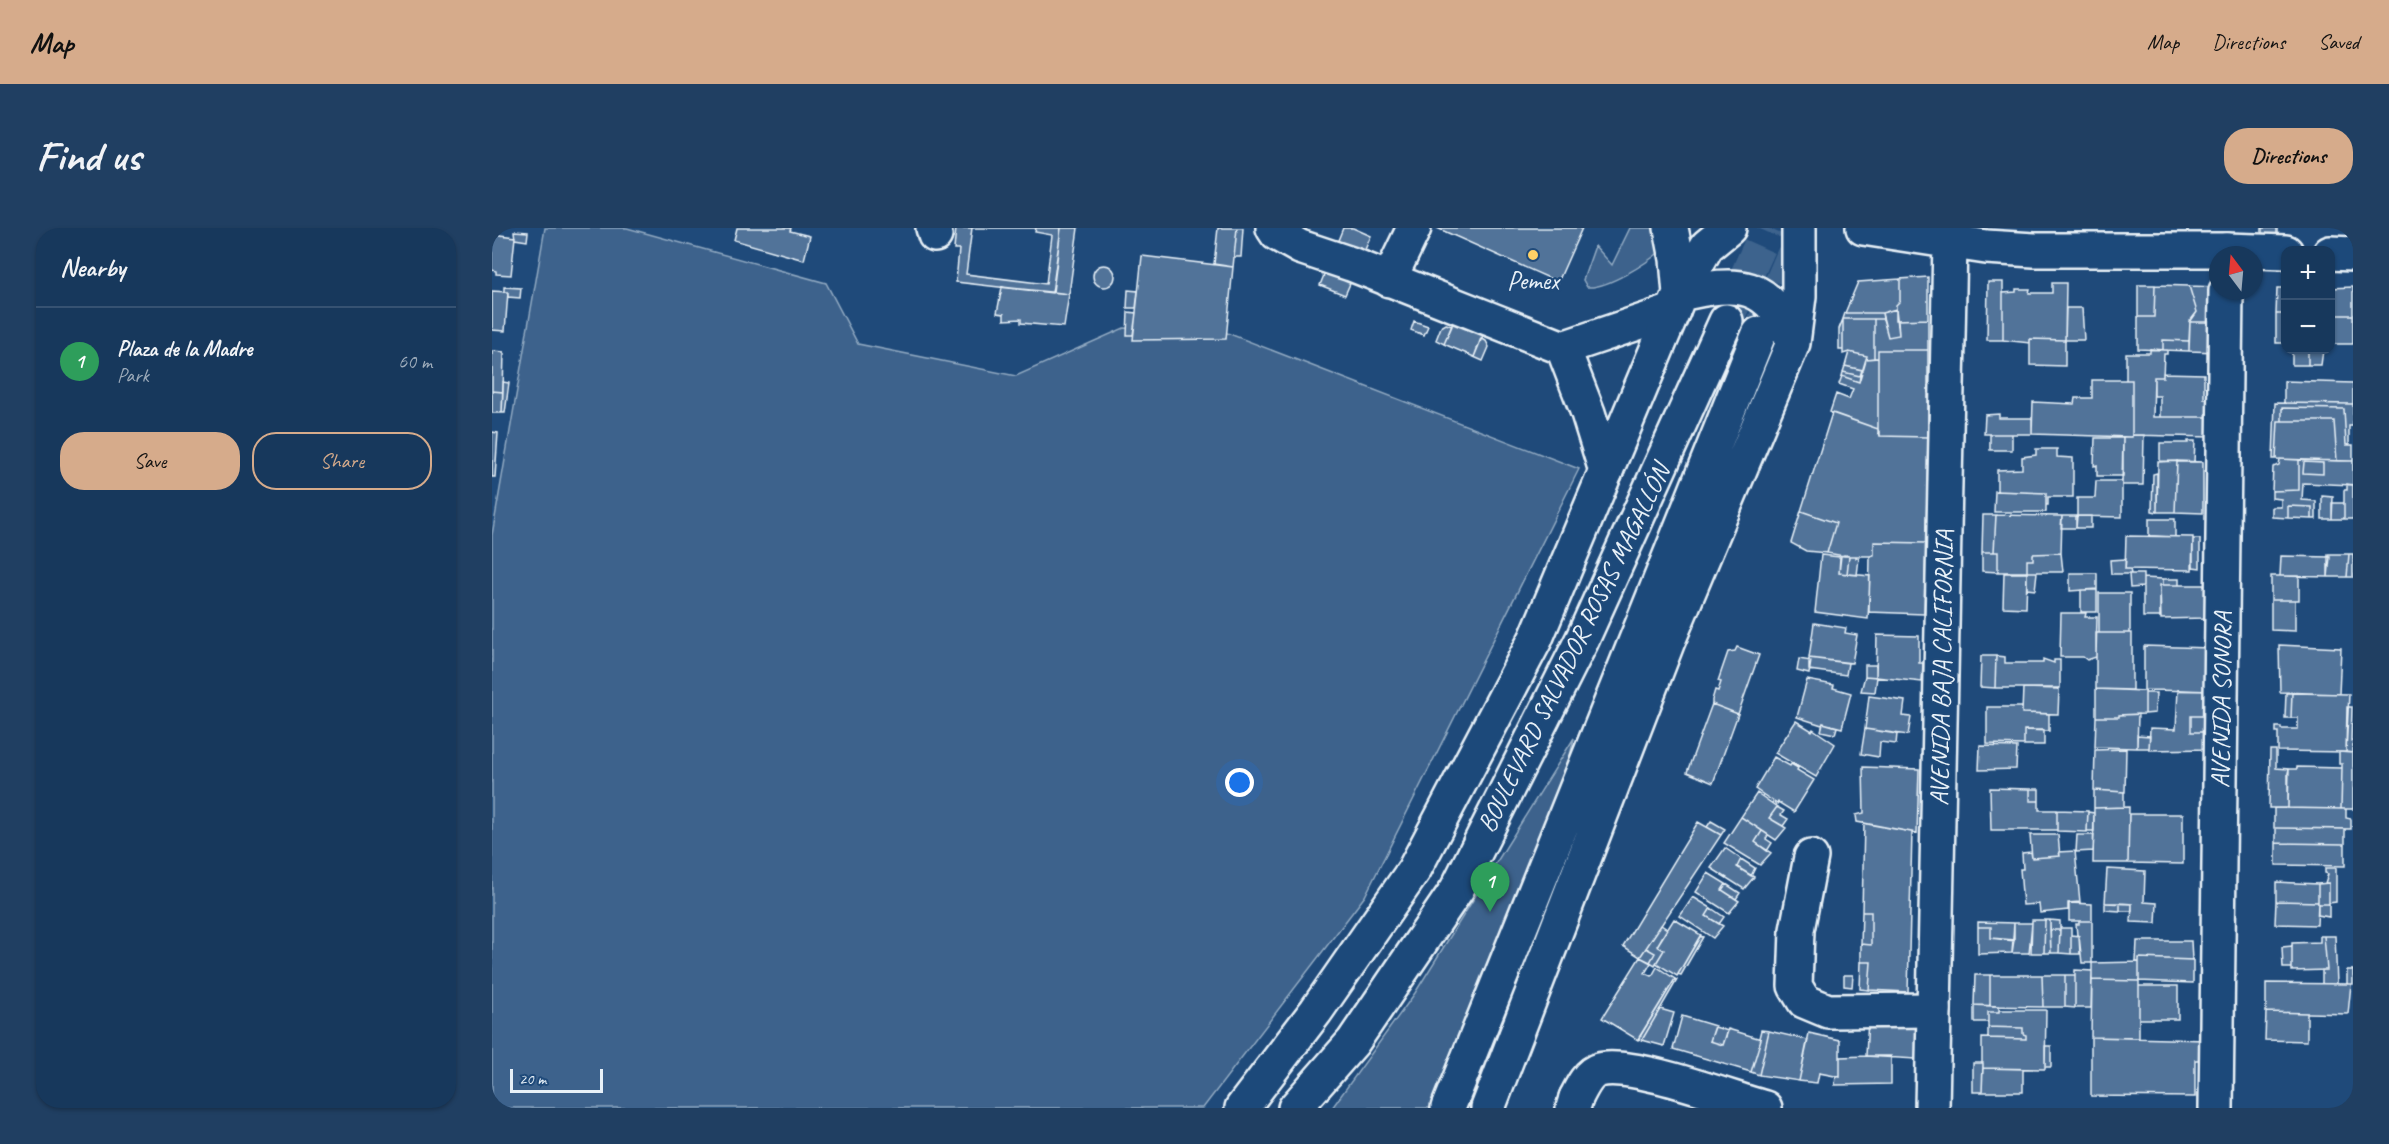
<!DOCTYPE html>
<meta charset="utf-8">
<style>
body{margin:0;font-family:Caveat,sans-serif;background:#203f62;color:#f1f3f6}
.controls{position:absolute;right:18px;top:18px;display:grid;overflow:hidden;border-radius:12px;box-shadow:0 2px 4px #0004}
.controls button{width:54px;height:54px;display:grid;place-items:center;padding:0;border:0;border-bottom:2px solid #365272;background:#17385c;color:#f1f3f6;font:30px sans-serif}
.compass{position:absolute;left:1717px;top:18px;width:54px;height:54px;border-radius:50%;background:#17385c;box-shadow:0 2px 4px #0004;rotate:344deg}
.scale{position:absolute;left:18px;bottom:15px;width:93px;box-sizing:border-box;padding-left:6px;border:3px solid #e8f1f8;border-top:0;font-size:16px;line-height:21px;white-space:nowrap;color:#e8f1f8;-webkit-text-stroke:4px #1f4a7a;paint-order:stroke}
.you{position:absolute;left:748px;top:555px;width:21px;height:21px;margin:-15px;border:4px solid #fff;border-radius:50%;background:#1a73e8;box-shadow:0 0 0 9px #1a73e833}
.badge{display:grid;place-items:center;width:39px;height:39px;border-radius:50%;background:#d6ab8b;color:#fff;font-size:20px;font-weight:700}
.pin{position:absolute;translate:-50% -50px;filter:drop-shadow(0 2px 3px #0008)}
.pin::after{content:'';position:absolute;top:32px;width:21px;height:18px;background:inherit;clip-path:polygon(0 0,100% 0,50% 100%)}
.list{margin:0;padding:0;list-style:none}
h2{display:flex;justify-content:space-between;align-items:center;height:78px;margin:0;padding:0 24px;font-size:26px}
h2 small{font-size:20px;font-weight:400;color:#9eacbb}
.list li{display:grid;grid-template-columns:39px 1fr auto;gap:18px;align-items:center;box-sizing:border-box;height:108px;padding:0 24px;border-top:2px solid #365272}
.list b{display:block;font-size:22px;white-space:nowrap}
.list p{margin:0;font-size:20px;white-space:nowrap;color:#9eacbb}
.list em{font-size:20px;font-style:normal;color:#9eacbb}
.actions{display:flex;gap:12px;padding:18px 24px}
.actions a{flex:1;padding:14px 0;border:2px solid #d6ab8b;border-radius:24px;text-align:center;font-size:21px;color:#d6ab8b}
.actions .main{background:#d6ab8b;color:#111}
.map{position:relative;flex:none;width:1861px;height:880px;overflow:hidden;border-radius:24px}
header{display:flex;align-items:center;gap:36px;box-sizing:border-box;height:84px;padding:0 30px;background:#d6ab8b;color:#111}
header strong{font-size:28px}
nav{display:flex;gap:33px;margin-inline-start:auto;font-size:21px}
.intro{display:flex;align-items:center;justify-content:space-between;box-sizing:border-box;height:144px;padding:0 36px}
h1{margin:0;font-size:42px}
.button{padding:15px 27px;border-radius:24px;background:#d6ab8b;color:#111;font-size:21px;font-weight:700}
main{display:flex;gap:36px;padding:0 36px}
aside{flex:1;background:#17385c;border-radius:24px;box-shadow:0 2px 4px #0004}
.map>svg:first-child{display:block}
.green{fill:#3c628c;stroke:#92aac2;stroke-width:1.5}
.building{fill:#517399;stroke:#e8f1f8;stroke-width:1.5;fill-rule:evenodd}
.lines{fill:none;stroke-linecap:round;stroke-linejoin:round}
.highway-tunnel{stroke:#3d638d;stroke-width:33;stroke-dasharray:33 16;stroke-linecap:butt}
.minor-casing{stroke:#e8f1f8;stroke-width:38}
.major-casing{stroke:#e8f1f8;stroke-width:38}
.highway-casing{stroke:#e8f1f8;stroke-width:38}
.minor{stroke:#1f4a7a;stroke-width:33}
.major{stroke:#1f4a7a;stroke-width:33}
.highway{stroke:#1f4a7a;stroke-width:33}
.poi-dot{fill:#ffd166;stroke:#1f4a7a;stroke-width:2}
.labels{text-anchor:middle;stroke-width:4.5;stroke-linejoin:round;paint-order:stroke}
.poi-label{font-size:26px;fill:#e8f1f8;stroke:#1f4a7a}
.street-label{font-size:26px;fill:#e8f1f8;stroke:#1f4a7a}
</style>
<header>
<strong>Map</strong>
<nav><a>Map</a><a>Directions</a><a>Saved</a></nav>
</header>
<div class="intro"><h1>Find us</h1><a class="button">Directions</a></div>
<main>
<aside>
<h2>Nearby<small></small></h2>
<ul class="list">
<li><span class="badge" style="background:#2e9e5b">1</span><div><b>Plaza de la Madre</b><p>Park</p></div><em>60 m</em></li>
</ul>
<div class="actions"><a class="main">Save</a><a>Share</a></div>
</aside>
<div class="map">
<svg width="1861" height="880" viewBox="0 0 1861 880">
<rect width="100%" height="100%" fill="#1f4a7a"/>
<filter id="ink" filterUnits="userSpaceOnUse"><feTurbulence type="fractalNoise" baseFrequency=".0167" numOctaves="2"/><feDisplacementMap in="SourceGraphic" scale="12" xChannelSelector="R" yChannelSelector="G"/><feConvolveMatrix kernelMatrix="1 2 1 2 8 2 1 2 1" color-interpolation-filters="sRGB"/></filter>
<g filter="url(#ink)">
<!-- green -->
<path class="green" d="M53 0H135L334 55 366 116 524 148 632 100 730 103 1087 241 873 668 711 880H0V307Z
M1138 0H1173L1170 22C1155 35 1115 61 1095 59L1091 52 1103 18 1120 37Z
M1082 510 1069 566 945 880H840L923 765Z"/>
<!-- building -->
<path class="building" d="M245 0H299L298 3 318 8 312 32 242 12Z
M464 0H480L474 46 554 56 560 7 543 4 544 0H569L560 65 464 54 467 21H462Z
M480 0H544L543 4 560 7 554 56 474 46Z
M480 0H544L543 4 560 7 554 56 474 46Z
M569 0H586L577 66 561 64Z
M726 0H745L741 39 722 36Z
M745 0H751L749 29H742Z
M851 0H861L879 8 853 67 828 57Z
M945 0H1090L1066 54Z
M1770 0H1785V8H1770Z
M22 3 36 4 35 13 23 11Z
M0 6 23 9 19 47 4 46V43L0 42Z
M650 28 741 39 734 111 641 112Z
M601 48a11 11 0 1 1 22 0a11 11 0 1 1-22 0Z
M1436 49V91L1404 92V77L1408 73V51Z
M1408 51V73L1404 77V81L1390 85H1353L1366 54Z
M1496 54H1511V112H1495Z
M1560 55H1574L1573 112 1538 111V115L1511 112V65L1524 64V61H1538L1537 65H1560Z
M1646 57H1663L1662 89H1646Z
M1663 57 1697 58 1705 84 1698 93 1697 113 1671 112V122L1646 121V89H1662Z
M1697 58 1726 59V94H1698L1705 84Z
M12 59 29 60 28 70 16 69V64H12Z
M510 59 577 66 572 99 529 95V91L512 92V86L505 85Z
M1861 59V87H1838V60Z
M1785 60H1794V86H1784Z
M636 62 646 63 644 80H635Z
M0 63 16 64 13 103 0 102Z
M1574 80H1590L1592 112H1573Z
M1404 81 1407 107 1396 109 1390 85Z
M636 84 644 85 641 107H635Z
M1353 85H1390L1391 91H1351Z
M1784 86H1794V115H1784Z
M1838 87H1861V116H1838Z
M1351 91H1382V130L1374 131 1375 128 1357 124 1351 126Z
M1351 91V122H1347V101Z
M1382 91H1391L1396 109 1407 107 1406 92 1436 91V122H1386V130H1382Z
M962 92 992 105 982 129 952 116Z
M922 93 936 98 932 107 919 102Z
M1698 94H1726L1725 124 1697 123Z
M954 96 960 98 952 116 944 112 949 99Z
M989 110 994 113 997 119 991 133 982 129Z
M1538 111 1573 112V138L1538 137Z
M1671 112 1697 113V123L1671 122Z
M1658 121 1675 122V126H1672L1671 149H1662L1661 189H1719L1718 209 1640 207V152H1634V125H1658Z
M1386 122H1436V209L1388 208V204L1386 205Z
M1800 122H1816V137H1800Z
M1816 122H1831L1829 137H1816Z
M0 123 12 124 11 164 0 163Z
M1357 124 1375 128 1371 142 1353 138Z
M1386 130V201L1338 184 1344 166 1357 171 1361 161 1347 156 1350 148 1367 154 1374 131Z
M1353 138 1370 142 1368 148 1351 144Z
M1351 144 1368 148 1367 154 1350 148Z
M1671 145 1712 146V171H1724L1719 189H1668V168H1662V149H1671Z
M1600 152H1640V209L1540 206 1541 174 1582 176 1583 170H1600Z
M1792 153 1861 155V176L1792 175Z
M11 154 17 155 13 185H10Z
M0 163 11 164 10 185H0Z
M1783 175 1861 176V198H1857V217H1854L1852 181 1790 180V193H1786L1784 231H1781Z
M1790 180 1852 181 1854 217H1861V233H1845L1842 193H1790Z
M1340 185 1386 201 1388 208 1436 209 1434 315 1382 314V327L1378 328H1354L1355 327 1352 328 1335 325 1344 295 1309 283Z
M1507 186V190H1540V206H1492L1493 187Z
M1786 193H1842L1845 233 1784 231Z
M0 204 6 205 3 249H0Z
M1498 206H1520V222H1498Z
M1640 207H1652L1651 257H1630L1631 209H1640Z
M1603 210H1631V248H1605V237L1602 238Z
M1696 213H1703L1702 234 1668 233V215H1696Z
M1544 221H1565V229L1581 230V269H1556V277H1554V265L1505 263V242L1530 241V229L1544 227Z
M1788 231 1807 232V262L1780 263 1781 239 1787 237Z
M1807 232 1861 233V257L1811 255 1810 272 1824 273V291H1820V279L1796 278V290L1780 289V279H1789V271L1780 270V263L1807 262ZM1812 234 1831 235V246L1811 245Z
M1685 233 1711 234V285L1683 284Z
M1685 233 1683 284H1665L1666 234Z
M1812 234 1831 235V246L1811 245Z
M1665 245V284L1660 283 1661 246Z
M1604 253H1630V289L1585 288V270H1603Z
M1855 256 1861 257V291H1852V262H1855Z
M1503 263 1554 265V284H1502Z
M1830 268 1841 269 1840 291H1830Z
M1840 275H1852V291H1840Z
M1796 278 1820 279V291L1796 290Z
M1309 283 1344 295 1335 325 1314 323 1299 315Z
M1491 287H1504L1502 324H1490Z
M1504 287 1570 288 1569 325 1541 326V332H1535V344H1506V324H1502Z
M1570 288H1584V300H1569Z
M1585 288H1599V300H1584Z
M1657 291H1683V309L1657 308Z
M1634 308 1701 309 1700 342 1633 341Z
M1701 311H1708V340L1701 339Z
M1382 314 1434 315 1432 386 1377 384 1378 328 1382 327Z
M1490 324H1506V344L1490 343Z
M1569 325 1571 344H1535V332H1541V326Z
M1836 326H1857L1855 349H1836Z
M1857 326H1861V349H1855Z
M1329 327 1348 329 1347 345 1378 348 1376 391 1323 384Z
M1352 327 1357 328 1355 346 1347 345 1349 328Z
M1357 328H1364V330H1367L1365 347 1355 346Z
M1789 328 1838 329 1836 349 1788 348Z
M1634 331 1633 341H1638L1639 346H1619L1618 332Z
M1535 344H1545L1543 362 1535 361Z
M1512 345H1535L1534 380 1511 379Z
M1578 345H1605V361L1578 363Z
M1637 346H1651V359L1638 360Z
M1779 348H1807V372H1779Z
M1651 350 1671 351V357H1668V389H1651Z
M1671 351H1687V357H1671Z
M1668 357H1713V390L1669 391Z
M1589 362H1605V384H1589Z
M1607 365H1638V405H1607Z
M1779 372H1803V403L1779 402Z
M1569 385H1594L1593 389H1605L1604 429 1595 432 1591 429H1568Z
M1322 395 1354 400 1353 405 1365 407 1360 435 1317 430Z
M1604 405H1640V462L1604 461Z
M1385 407 1427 408V435H1431L1430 454 1384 449Z
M1787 417 1849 420 1847 466 1788 464Z
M1652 418 1718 420V463L1652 462Z
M1245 419 1267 427 1246 486 1220 476V472L1223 462 1226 463 1229 454 1226 453 1236 424 1243 423Z
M1489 428H1504L1503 460 1488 459Z
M1504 428 1513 429V435H1551V431L1562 435V432H1568V460H1503Z
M1317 430 1356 435 1354 447 1317 442Z
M1307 431 1319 433 1317 446 1305 443Z
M1373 437H1384V449L1373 448Z
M1373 448 1385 449 1383 464 1369 463Z
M1315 452 1342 457 1341 460 1359 465 1350 500 1331 495 1330 497 1305 489Z
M1531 460 1567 461 1566 486 1530 485Z
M1604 461 1653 463V486L1627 487V489H1604Z
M1686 462 1720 463 1719 488H1699V504H1719V521L1657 522 1658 500 1684 501Z
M1653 465H1664L1663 485 1653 486Z
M1794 465H1800L1799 490H1793Z
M1800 465 1857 466 1854 524 1786 523V504H1784V499H1789V501H1806V490H1799Z
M1377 468 1413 473 1411 488 1419 489 1416 507 1373 501Z
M1220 476 1246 486 1221 555 1195 544Z
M1495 479H1530V485L1557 486V503L1532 502V517L1495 516Z
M1855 479H1860L1859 513H1861V525L1854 524Z
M1646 486 1645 520 1603 519 1604 489H1627V487Z
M1699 488H1719V504H1699Z
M1304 493 1320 503 1321 501 1343 516 1324 549 1283 525Z
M1331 495 1345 499 1343 506 1329 503Z
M1373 501 1405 506 1404 516 1388 514 1387 529 1369 526Z
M1532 502H1552V517H1532Z
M1645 507 1658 508 1657 520H1645Z
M1488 518 1525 519 1524 541 1487 542Z
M1634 521 1633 564 1602 562 1603 522Z
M1778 522H1784V540L1797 541 1796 580H1777Z
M1847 524 1861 525V581H1849L1850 540V536H1847Z
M1282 529 1298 538 1299 536 1306 540 1305 542 1322 552 1302 584 1286 574 1285 576 1263 561Z
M1371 539 1427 541 1425 605 1365 594 1364 587 1372 585Z
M1805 539 1850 540 1849 581 1796 580V545L1797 541H1805Z
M1498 560 1538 561V573H1547V582H1565V602H1499Z
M1538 561H1547V573H1538Z
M1602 562 1632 564V579L1602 580Z
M1265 565 1285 579 1277 590 1294 600 1284 612 1249 589Z
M1285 579 1292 583 1289 587 1296 591 1291 598 1277 590Z
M1637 579 1636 635H1601L1602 580Z
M1782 580 1854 581V590L1859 591V601L1782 600Z
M1565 582 1596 583 1595 604 1565 603Z
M1596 584 1602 585V603H1595Z
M1637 586H1691V636L1636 635Z
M1249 589 1270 603 1263 614 1279 625 1268 637 1232 615Z
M1219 593 1233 601 1229 607 1215 599Z
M1206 594 1229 607 1148 729 1131 718Z
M1372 595 1420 604 1416 764 1377 762 1379 734H1369V716L1379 717V684H1370Z
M1784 600 1853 601V616L1784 615Z
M1270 603 1276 607 1274 611 1280 615 1275 623 1263 614Z
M1538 607H1566L1568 628 1540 630Z
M1585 607H1602L1601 623 1584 624Z
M1784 615 1853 616V638L1784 637Z
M1233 620 1249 631 1245 639 1262 649 1252 661 1219 640Z
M1583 623 1588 674 1576 675V682L1548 685 1547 676 1531 677 1528 641H1531L1530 625 1539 624 1540 630 1568 628 1567 624Z
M1249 631 1263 640 1259 648 1245 639Z
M1833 640H1844V674L1837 675V655H1833L1836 646 1833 645Z
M1615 641 1653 643 1652 674 1665 675 1664 695 1639 694 1640 676 1613 675Z
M1216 645 1234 656 1230 662 1247 673 1237 685 1204 664Z
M1784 654 1826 656V674L1784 673Z
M1837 655V676H1826V656Z
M1234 656 1248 665 1244 671 1230 662Z
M1201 669 1219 680 1214 688 1231 698 1221 710 1188 688Z
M1784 673 1826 674 1825 697 1783 696Z
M1577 675 1600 676V693H1577Z
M1613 675H1628V683L1613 682Z
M1628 675 1640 676V683H1628Z
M1826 676H1837V689L1826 687Z
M1219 680 1232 689 1227 696 1214 688Z
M1370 684H1379V717L1369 716Z
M1182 691 1209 707 1185 748 1164 735 1172 722 1165 718Z
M1540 692H1553L1552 725H1539Z
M1553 692H1558L1559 725H1552Z
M1558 692 1568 693V702H1558Z
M1587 693H1600V735H1590L1587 708 1585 707 1584 696H1587Z
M1486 694 1522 695V713L1499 710V699H1486Z
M1522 695H1540L1537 725H1520Z
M1169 697 1175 701 1165 718 1172 722 1163 737 1158 734 1163 725 1154 720Z
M1486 699H1499V710L1522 712 1520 725 1486 726Z
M1568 700H1579V726L1567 725Z
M1558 702H1568L1567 725H1559Z
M1579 707 1587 708 1588 726H1579Z
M1208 708 1211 709 1189 747 1186 746Z
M1828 708H1832L1835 742 1800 743V715L1828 714Z
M1832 708H1843L1845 756H1830V742H1835Z
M1645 713H1699L1700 732 1647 730V734H1644Z
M1800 718V740H1791L1790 719Z
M1154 720 1163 725 1158 734 1148 729Z
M1148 729 1159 735 1153 745 1160 748 1165 739 1183 751 1146 812 1110 790Z
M1647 730 1701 732V755L1647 753Z
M1369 734H1379L1377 762 1368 761Z
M1647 734V753L1600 752V735Z
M1583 742 1600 743 1599 780H1583Z
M1855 742H1861V756H1855Z
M1352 747H1361L1360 759 1352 758Z
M1483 747H1498V778L1482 777Z
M1498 747H1550L1551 779 1498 778Z
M1550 747H1573V779H1551Z
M1573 747H1583V780L1573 779Z
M1183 751 1185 752 1150 812 1146 811Z
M1600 752 1647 753V810L1599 809Z
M1774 755 1859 756 1856 786 1774 784Z
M1647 758H1686V791H1647Z
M1482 777 1507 778V784H1496V794H1482Z
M1168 781 1182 785 1172 818 1150 812Z
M1507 782H1554L1553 841 1491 840V835H1490V810L1534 811V807L1531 806V800L1496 799V784H1507Z
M1774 784 1815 785V813L1773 812Z
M1190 788 1223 798 1218 813 1231 817 1236 801 1269 811 1259 844 1181 821Z
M1376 791 1425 792 1424 831 1374 828Z
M1223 799 1236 803 1231 817 1218 813Z
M1496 799 1531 800V806L1534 807V811L1496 810Z
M1269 802 1277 803 1267 847 1259 844 1269 811 1267 810Z
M1277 803 1316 812 1307 853 1267 847Z
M1317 805 1348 812V849L1327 845 1325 855 1307 853Z
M1599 809 1714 812 1715 832H1703V869L1599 868Z
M1553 818H1559V839H1553Z
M1374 828H1399V856L1343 857 1344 848 1348 849V829Z
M1481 835H1491L1490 864H1481Z
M1491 840 1531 841V864H1490Z"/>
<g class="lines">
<!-- highway-tunnel -->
<path class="highway-tunnel" d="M1234 93 1276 0
M1269 101 1308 11"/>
<!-- minor casing -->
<g class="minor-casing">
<path id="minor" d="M441 0 443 7
M781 0 785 6 808 19 859 36 1071 120 1181 83
M1734 22 1794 24
M1838 25 1861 26
M897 52 922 0
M1071 120 1096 185 1114 243
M1319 629 1305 702 1303 758 1312 773 1336 783 1442 782
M1084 870C1089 860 1096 845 1107 842 1139 833 1237 870 1273 880"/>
</g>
<!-- major casing -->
<g class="major-casing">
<path id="major" d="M1371 0 1494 19 1542 22H1734V27
M1440 880 1458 14 1456 0
M1724 880 1734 63"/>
</g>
<!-- highway casing -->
<g class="highway-casing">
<path id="highway" d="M1179 0 1185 31 1188 66
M1188 66C1246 53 1278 52 1301 115
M750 880 824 783 922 642 1044 410 1188 66 1215 18 1237 0
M803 880 861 814 965 661 1090 412 1234 93
M956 880 1267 106
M996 880 1176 413 1301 115 1307 68V0
M1081 880 1084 870"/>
</g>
<!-- minor -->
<use href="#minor" class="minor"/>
<!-- major -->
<use href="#major" class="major"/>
<!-- highway -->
<use href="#highway" class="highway"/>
</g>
</g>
<!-- markers -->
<circle class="poi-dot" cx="1041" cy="27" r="6"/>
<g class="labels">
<!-- poi labels -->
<g class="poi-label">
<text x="1041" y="61">Pemex</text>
</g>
<!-- street labels -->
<g class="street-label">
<text transform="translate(1081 420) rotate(-64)" y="9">BOULEVARD SALVADOR ROSAS MAGALLÓN</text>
<text transform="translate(1449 440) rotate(-89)" y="9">AVENIDA BAJA CALIFORNIA</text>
<text transform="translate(1729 472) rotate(-89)" y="9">AVENIDA SONORA</text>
</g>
</g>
</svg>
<div class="controls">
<button>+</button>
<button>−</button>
</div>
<svg class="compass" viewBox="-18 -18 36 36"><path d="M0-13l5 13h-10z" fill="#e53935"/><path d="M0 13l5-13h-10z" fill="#9eacbb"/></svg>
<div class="scale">20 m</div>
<div class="you"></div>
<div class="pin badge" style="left:998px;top:684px;background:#2e9e5b">1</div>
</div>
</main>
